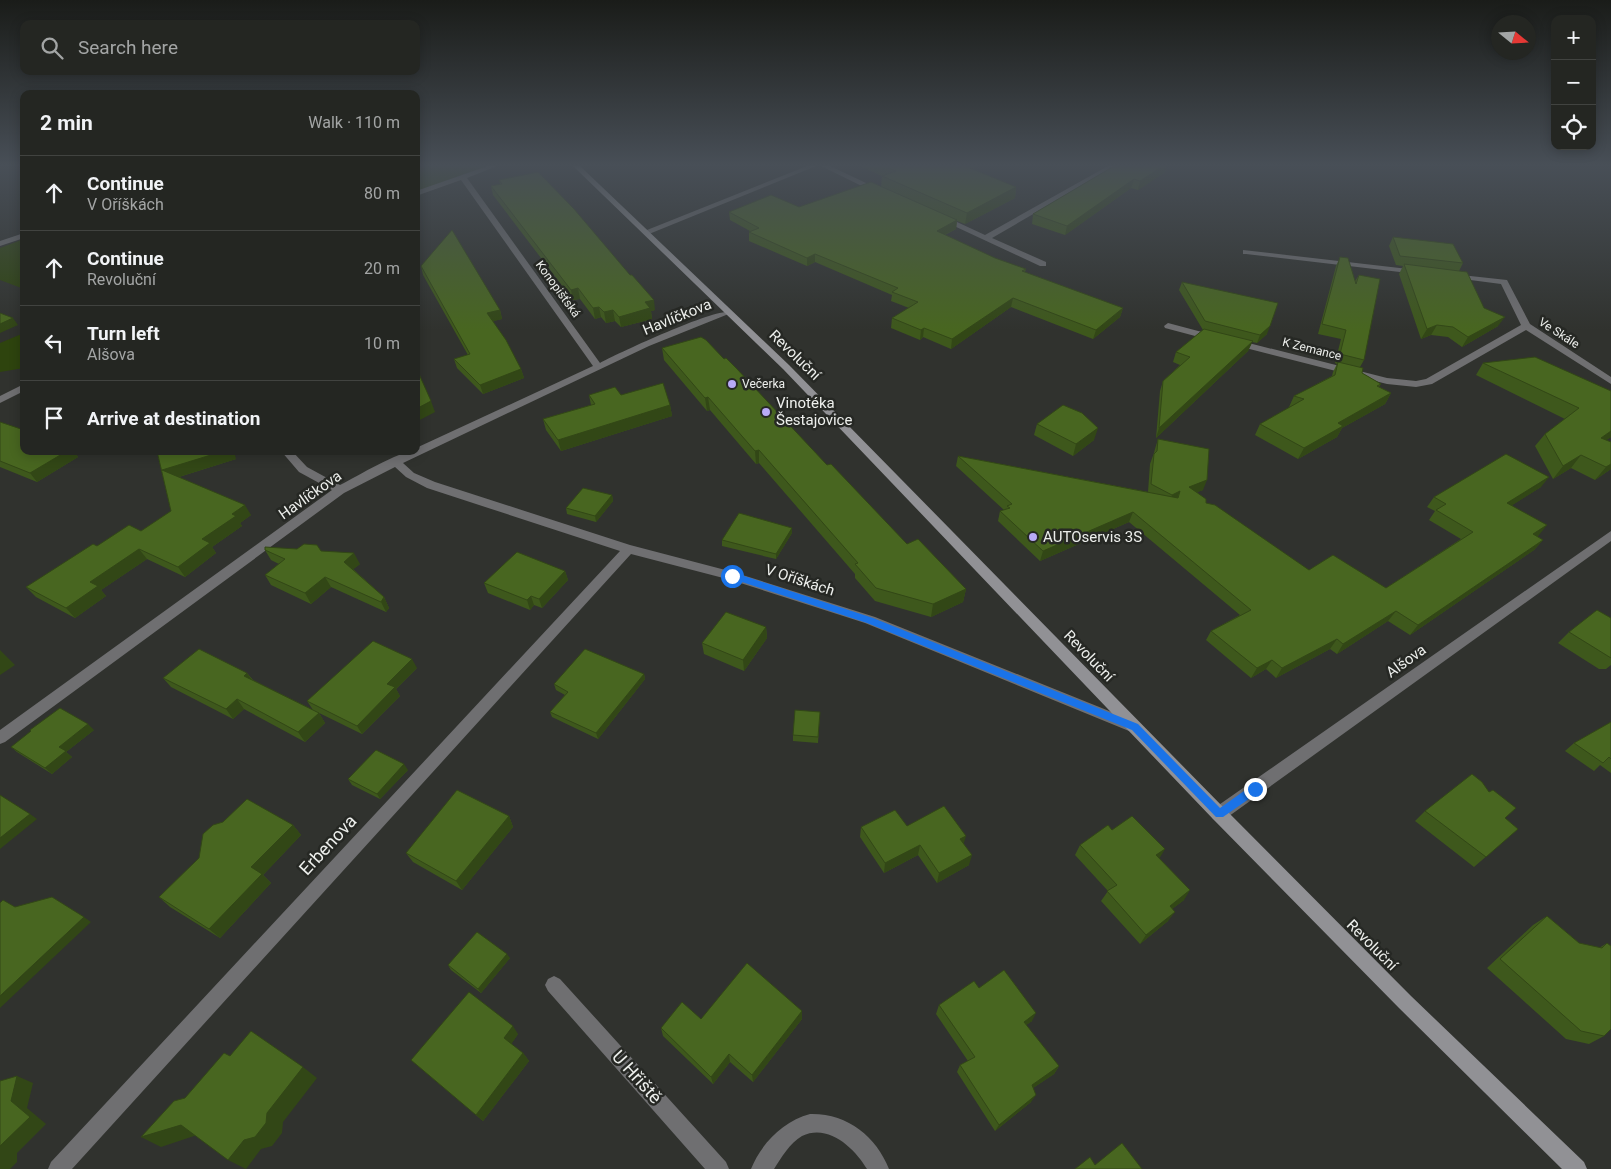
<!DOCTYPE html>
<meta charset="utf-8">
<style>
body{margin:0;font-family:Roboto,sans-serif;background:#30322f;color:#f1f3f6}
.controls{position:absolute;right:15px;top:15px;display:grid;overflow:hidden;border-radius:10px;box-shadow:0 2px 12px #0003}
.controls button{width:45px;height:45px;display:grid;place-items:center;padding:0;border:0;border-bottom:1px solid #414340;background:#242622;color:#f1f3f6;font:25px sans-serif}
.compass{position:absolute;left:1491px;top:15px;width:45px;height:45px;border-radius:50%;background:#242622;box-shadow:0 2px 12px #0003;rotate:108deg}
.stop{position:absolute;width:15px;height:15px;margin:-11px;border:4px solid #1a73e8;border-radius:50%;background:#fff}
.stop.end{background:#1a73e8;border-color:#fff;box-shadow:0 1px 5px #0008}
.list{margin:0;padding:0;list-style:none}
h2{display:flex;justify-content:space-between;align-items:center;height:65px;margin:0;padding:0 20px;font-size:21px}
h2 small{font-size:16px;font-weight:400;color:#a3a5a5}
.list li{display:grid;grid-template-columns:32px 1fr auto;gap:15px;align-items:center;box-sizing:border-box;height:75px;padding:0 20px;border-top:1px solid #414340}
.list b{display:block;font-size:19px;white-space:nowrap}
.list p{margin:0;font-size:16px;white-space:nowrap;color:#a3a5a5}
.list em{font-size:16px;font-style:normal;color:#a3a5a5}
.icon{flex:none;width:28px;height:28px;fill:none;stroke:currentColor;stroke-width:2;stroke-linecap:round;stroke-linejoin:round}
.map{position:relative;flex:none;width:1611px;height:1169px;overflow:hidden}
.search{position:absolute;background:#242622;box-shadow:0 2px 12px #0003;left:20px;top:20px;width:400px;height:55px;display:flex;align-items:center;gap:12px;box-sizing:border-box;padding:0 18px;border-radius:10px;color:#a3a5a5;font-size:19px}
.panel{position:absolute;background:#242622;box-shadow:0 2px 12px #0003;left:20px;top:90px;width:400px;height:365px;border-radius:10px}
.map>svg:first-child{display:block}
.green{fill:#2e440e}
.lines{fill:none;stroke-linecap:round;stroke-linejoin:round}
.street{fill:#6f6f71;fill-rule:evenodd}
.secondary{fill:#919195;fill-rule:evenodd}
.wall{fill:#3e581c}
.shaded-wall{fill:#324716}
.building{fill:#486620;stroke:#324716}
.route{fill:#1a73e8}
.poi-dot{fill:#b9abf7;stroke:#262824;stroke-width:2}
.labels{text-anchor:middle;stroke-width:5;stroke-linejoin:round;paint-order:stroke}
.far-street-label{font-size:12px;fill:#edefec;stroke:#262824}
.far-poi-label{font-size:12px;fill:#edefec;stroke:#262824;text-anchor:start}
.street-label{font-size:15px;fill:#edefec;stroke:#262824}
.poi-label{font-size:15px;fill:#edefec;stroke:#262824;text-anchor:start}
.near-street-label{font-size:18px;fill:#edefec;stroke:#262824}
</style>
<div class="map">
<svg width="1611" height="1169" viewBox="0 0 1611 1169">
<rect width="100%" height="100%" fill="#30322e"/>
<!-- green -->
<path class="green" d="M416 166H486L416 192Z
M24 239V289L0 280V248Z
M24 333V368L0 372V343Z"/>
<g class="lines">
<!-- street -->
<path class="street" d="M488 166H497L467 178 600 363C617 354 721 305 731 313L649 346 403 463 414 473 435 482 630 545 733 572 875 617 1139 723 1141 727 1139 731 1134 733 1129 731 865 623 731 580 631 554 72 1169H48L51 1162 620 551 427 488 406 477 395 467 344 493 5 742 0 744V730L332 490 299 472 281 451H292L307 467 340 485C358 476 398 451 416 451V448L593 366 461 180 416 196V191Z
M807 166H816L649 234 642 232Z
M821 166H830L883 191 876 193Z
M1108 166H1116L992 238 1046 262V266H1040L937 218 944 216 985 235Z
M24 233V238L0 246V241Z
M1243 250 1417 270 1421 272 1417 274 1246 254H1243Z
M1452 274 1507 280 1530 324 1611 377V384L1526 330 1432 384 1416 387 1387 384 1230 344 1228 342 1233 339 1387 378 1416 381 1426 379 1521 325 1501 284 1455 278H1452Z
M1168 323 1217 336 1219 338 1214 341 1165 328 1164 326Z
M24 384V391L0 403V396Z
M1611 531V541L1225 819 1219 821 1213 819 1211 814 1213 809Z
M554 976 560 979 726 1162 729 1169H705L548 991 545 985 548 979Z
M810 1114C847 1113 876 1136 889 1169H867C855 1149 829 1123 802 1136 790 1143 781 1158 774 1169H751C761 1144 783 1121 810 1114Z"/>
<!-- secondary -->
<path class="secondary" d="M573 166H580L789 365 1225 809 1411 996 1584 1162 1587 1169H1562L1399 1008 1213 819 783 369Z"/>
</g>
<!-- wall -->
<path class="wall" d="M860 166H978L971 169 1016 187 1015 198 965 224 957 221 956 229 945 235 995 258 1026 269 1025 272 1123 308 1120 317 1093 339 1011 307 951 349 923 337 920 340 891 328 892 318 909 308 891 301 892 295 815 262 807 266 749 241V232L750 231 730 220 729 212 799 207 881 187 882 176Z
M1114 166H1166L1165 172 1138 190 1131 188 1065 235 1032 224 1033 214Z
M499 180 655 310 651 311 652 319 621 327 615 321 606 323 601 317 595 319 580 299 573 300 493 195 491 186 500 184Z
M1393 237 1463 263 1459 271 1484 308 1498 326 1462 347 1448 337 1431 335 1421 339 1399 274 1403 266 1396 265 1389 246Z
M1340 257 1355 281 1359 275 1364 360 1360 367 1362 373 1381 384 1379 387 1391 393 1385 404 1342 428 1337 437 1298 459 1255 435 1260 424 1290 407H1289L1294 396 1332 376 1333 372 1337 364 1335 363 1341 339 1318 334 1336 266Z
M421 266 500 310 502 319 493 321 521 369 524 378 483 394 457 368 454 359 468 355 423 275Z
M1182 282 1267 334 1257 343 1252 342 1248 351 1156 438 1160 391 1163 381 1180 365 1173 362 1176 352 1203 330 1179 290Z
M662 348 827 465 907 544 966 589 963 602 931 617 875 601 855 578V574L759 463 756 464 710 410 707 411 664 360Z
M1483 363 1611 391V437L1606 440 1611 469 1595 480 1571 468 1553 479 1535 446 1545 434 1565 419 1476 375Z
M589 395H621L670 405 672 416 561 451 546 430 543 419 591 405Z
M0 422 24 451H74L78 457 37 482 0 467Z
M1037 424 1094 440 1073 456 1034 435Z
M1158 439 1203 490 1197 492 1206 503 1309 570 1386 588 1461 539 1429 520 1435 511 1427 507 1434 497 1541 487 1512 505 1539 535 1537 536 1543 540 1534 550 1410 635 1388 621 1337 654 1330 649 1276 678 1266 669 1251 678 1206 640 1211 631 1240 615 1129 522 1040 561 998 521 1000 511 1004 510 956 466 958 456 1148 492 1150 464 1154 453 1155 449Z
M157 451 236 459 179 477 251 515 240 523 242 526 212 547 216 553 185 577 147 559 101 590 106 596 75 618 36 597 26 587 97 546 141 531 171 511Z
M612 495 613 501 596 522 567 514 566 508Z
M792 533 776 559 722 546V540Z
M265 550 321 551 360 564 353 569 384 597 389 608 386 612 331 587 311 604 271 585 265 575 279 564 271 560Z
M565 571 568 580 542 608 534 605 530 610 488 593 484 583Z
M1611 618V665L1606 669H1599L1558 643 1569 632Z
M766 627 767 638 744 671 704 654 702 643Z
M417 668 396 689 400 696 362 734 313 710 307 701Z
M247 673 253 680 319 713 325 723 305 742 244 709 233 719 171 687 163 678Z
M644 674 645 679 598 739 552 717 550 712 565 695 556 690 554 684Z
M820 712 818 743 793 741V735Z
M1611 722V773L1600 765 1594 771 1565 751 1574 743Z
M94 730 66 752 72 757 52 774 17 752 11 747Z
M408 770 380 799 352 785 348 779Z
M1425 811 1505 818 1518 829 1474 867 1415 821Z
M509 816 513 827 462 890 413 862 406 853Z
M293 825 301 835 263 875 271 883 220 938 170 907 159 897 199 858Z
M907 826 963 844 969 865 937 883 918 855 884 873 860 837 861 827Z
M1112 830 1159 859 1184 900 1172 909 1168 921 1140 944 1101 901 1108 891 1075 855 1080 845Z
M1547 916 1579 943 1599 948 1607 943 1604 1036 1589 1044 1566 1039 1487 968 1533 925Z
M510 958 481 993 451 970 448 965Z
M979 988 1032 1021 1026 1025 1059 1066 1054 1074 1033 1088 1031 1102 995 1131 957 1072 960 1065 968 1061 936 1014 939 1005Z
M701 1019H802L753 1082 730 1062 713 1084 663 1036 661 1028Z
M518 1034 511 1044 523 1053 529 1061 483 1121 411 1060Z"/>
<!-- shaded-wall -->
<path class="shaded-wall" d="M959 166H978L958 174Z
M1163 166H1166L1165 172 1138 190 1140 181Z
M1134 179 1131 188 1065 235 1067 226Z
M1016 187 1015 198 965 224 967 213Z
M957 220 956 229 936 239 937 231Z
M815 254V262L807 266V258Z
M578 288 580 299 573 300 571 290Z
M1013 298 1011 307 951 349 952 339Z
M654 300 655 310 651 311 652 319 621 327 619 317 645 302Z
M599 307 601 317 595 319 593 308Z
M1123 308 1120 317 1093 339 1096 330Z
M500 310 502 319 490 322 487 313Z
M613 310 615 321 606 323 604 312Z
M1505 317 1498 326 1462 347 1468 337Z
M13 318 18 325 0 333V324Z
M1437 325 1431 335 1421 339 1427 329Z
M1270 326 1267 334 1257 343 1260 335Z
M924 328 923 337 920 340 921 330Z
M1253 341 1248 351 1156 438 1159 428Z
M521 369 524 378 483 394 480 385Z
M1391 393 1385 404 1342 428 1337 437 1298 459 1304 448 1338 423Z
M708 397 710 410 707 411 705 398Z
M431 401 435 412 416 422V409Z
M670 405 672 416 561 451 558 440Z
M1098 428 1094 440 1073 456 1076 444Z
M1611 431V437L1592 450 1601 438Z
M759 450V463L756 464 755 451Z
M67 451H74L78 457 37 482 30 473Z
M224 451H234L236 459 169 480 162 470Z
M1581 455 1571 468 1553 479 1563 466Z
M1611 464V469L1595 480 1606 467Z
M1549 477 1541 487 1500 513 1507 503Z
M1207 480 1203 490 1185 497 1189 487Z
M1180 491 1176 501 1169 505 1172 495Z
M612 495 613 501 596 522 595 516Z
M245 505 251 515 240 523 242 526 212 547 216 553 185 577 178 567 202 539 232 514Z
M1133 512 1129 522 1040 561 1043 551Z
M1547 525 1539 535 1525 544 1533 534Z
M792 528V533L776 559V554Z
M1543 540 1534 550 1410 635 1418 625Z
M139 549 147 559 101 590 106 596 75 618 66 608 90 582Z
M354 553 360 564 350 572 344 562Z
M565 571 568 580 542 608 539 599Z
M325 577 331 587 311 604 305 593Z
M966 589 963 602 931 617 933 604Z
M531 596 534 605 530 610 527 600Z
M384 597 389 608 386 612 381 602Z
M1396 611 1388 621 1337 654 1343 644Z
M766 627 767 638 744 671 743 660Z
M1337 639 1330 649 1276 678 1282 668Z
M0 650 15 665 0 675Z
M412 659 417 668 396 689 400 696 362 734 357 726 387 684Z
M1272 660 1266 669 1251 678 1257 668Z
M247 673 254 683 244 676Z
M644 674 645 679 598 739 596 733Z
M237 699 244 709 233 719 226 709Z
M319 713 325 723 305 742 298 732Z
M88 724 94 730 66 752 72 757 52 774 45 768 59 747Z
M404 764 408 770 380 799 377 794Z
M30 814 37 819 0 849V838Z
M509 816 513 827 462 890 456 881Z
M293 825 301 835 263 875 271 883 220 938 209 929 251 867Z
M966 836 963 846 960 839Z
M920 845 918 855 884 873 885 863Z
M1165 849 1159 859 1156 855Z
M972 855 969 865 937 883 939 873Z
M1190 890 1184 900 1163 916 1170 906Z
M1175 912 1168 921 1140 944 1146 935Z
M84 917 91 922 0 1008V996Z
M507 954 510 958 481 993 478 989Z
M802 1011V1019L753 1082 752 1075Z
M1036 1013 1032 1021 1019 1030 1024 1022Z
M513 1026 518 1034 510 1046 504 1038Z
M523 1053 529 1061 483 1121 476 1115Z
M729 1054 730 1062 713 1084 711 1077Z
M1059 1066 1054 1074 1027 1092 1032 1085Z
M303 1067 317 1078 283 1122 282 1133 272 1146 261 1149 246 1169 228 1160 244 1140Z
M17 1076 33 1083 27 1108 46 1124 17 1153V1162L10 1169H0V1146L11 1101Z
M1036 1095 1031 1102 995 1131 999 1125Z
M181 1125 200 1134 161 1147 141 1137Z"/>
<!-- building -->
<path class="building" d="M883 166H965L1016 187 967 213 882 176 896 171Z
M1114 166H1163L1140 181 1134 179 1067 226 1033 214Z
M538 172 574 209 630 275H632L654 300 645 302 650 308 619 317 613 310 604 312 599 307 593 308 578 288 571 290 491 186 502 184 499 180Z
M871 182 957 220 937 231 995 258 1026 269 1022 271 1123 308 1096 330 1013 298 952 339 924 328 921 330 892 318 918 302 892 292 898 288 815 254 807 258 749 232 759 228 729 212 771 195 799 207Z
M452 230 500 310 487 313 506 340 521 369 480 385 454 359 470 354 421 266Z
M1393 237 1453 244 1463 263 1400 256Z
M1340 257 1348 258 1356 284 1359 275 1380 279 1364 360 1340 354 1346 330 1322 324Z
M1404 264 1467 272 1484 308 1505 317 1468 337 1453 327 1437 325 1427 329Z
M1182 282 1278 303 1270 326 1260 335 1205 321Z
M0 313 13 318 0 324Z
M1204 329 1253 341 1159 428 1163 381 1190 357 1176 352Z
M701 337 706 340 724 359 726 358 737 369 827 465 831 464 907 544 918 539 966 589 933 604 876 588 855 564 858 563 759 450 755 451 708 397 705 398 662 348Z
M1535 357 1611 391V431L1601 438 1611 442V464L1606 467 1581 455 1563 466 1545 434 1579 408 1483 363Z
M1338 362 1363 368 1362 373 1381 384 1377 386 1391 393 1338 423 1343 426 1304 448 1260 424 1304 399 1294 396 1335 375Z
M419 374 431 401 416 409V375Z
M663 383 670 405 558 440 543 419 595 404 589 395 615 387 621 395Z
M1063 405 1082 413 1098 428 1076 444 1037 424Z
M0 422 24 430V451H67L30 473 0 461Z
M1158 439 1209 449 1207 480 1189 487 1206 499V503L1215 505 1309 570 1333 555 1386 588 1473 532 1436 510 1446 504 1434 497 1506 454 1549 477 1507 503 1547 525 1533 534 1543 540 1418 625 1396 611 1343 644 1337 639 1282 668 1272 660 1257 668 1211 631 1251 610 1133 512 1043 551 1000 511 1010 508 1007 506 1012 504 958 456 1178 498 1180 491 1172 495 1151 484 1154 454 1157 451Z
M157 451H224L162 470 245 505 232 514 236 516 202 539 210 543 178 567 139 549 90 582 98 586 66 608 26 587 93 544 97 546 129 525 141 531 171 511Z
M583 488 612 495 595 516 566 508Z
M739 513 792 528 776 554 722 540Z
M304 544 317 545 321 551 354 553 344 562 384 597 381 602 325 577 305 593 265 575 285 559 265 550V547L297 549Z
M517 552 565 571 539 599 531 596 527 600 484 583Z
M1597 610 1611 618V658L1569 632Z
M726 612 766 627 743 660 702 643Z
M373 641 412 659 387 684 395 687 357 726 307 701Z
M199 649 247 673 244 676 319 713 298 732 237 699 226 709 163 678Z
M585 649 644 674 596 733 550 712 568 692 554 684Z
M60 708 88 724 59 747 66 751 45 768 11 747 31 731 30 730Z
M795 710 820 712 818 737 793 735Z
M1611 722V759L1609 757 1603 763 1574 743Z
M376 750 404 764 377 794 348 779Z
M1472 774 1482 782 1489 792 1493 790 1516 808 1505 818 1518 829 1486 857 1425 811Z
M457 790 509 816 456 881 406 853Z
M0 795 30 814 0 838Z
M247 799 293 825 251 867 262 874 209 929 159 897 199 858 203 834 213 825 223 822Z
M944 806 966 836 960 839 972 855 939 873 920 845 885 863 861 827 895 810 907 826Z
M1132 816 1165 849 1156 855 1190 890 1170 906 1175 912 1146 935 1107 891 1117 885 1080 845 1108 825 1112 830Z
M52 897 84 917 0 996V903L3 900 15 907Z
M1547 916 1579 943 1602 948 1607 943 1611 946V1029L1604 1036 1581 1031 1500 959Z
M477 932 507 954 478 989 448 965Z
M747 963 802 1011 752 1075 729 1054 711 1077 661 1028 682 1002 701 1019Z
M1004 970 1036 1013 1024 1022 1059 1066 1032 1085 1036 1095 999 1125 960 1065 975 1057 939 1005 974 981 979 988Z
M469 992 513 1026 504 1038 523 1053 476 1115 411 1060Z
M251 1031 303 1067 267 1113 266 1123 255 1137 244 1140 228 1160 181 1125 141 1137 174 1101 185 1098 224 1053 230 1056Z
M17 1076 11 1101 30 1117 0 1146V1081Z
M1122 1143 1142 1169H1075L1090 1157 1095 1165Z"/>
<!-- sky -->
<linearGradient id="sky" x2="0" y2="1"><stop stop-color="#1a1c19"/><stop offset="0.5" stop-color="#484f57"/><stop offset="1" stop-color="#484f57" stop-opacity="0"/></linearGradient>
<rect width="1611" height="330" fill="url(#sky)"/>
<!-- route -->
<path class="route" d="M730 573H735L873 618 1138 724 1220 808 1251 786H1259L1260 789 1259 792 1223 817H1216L1132 730 867 623 730 578Z"/>
<!-- markers -->
<g class="poi-dot">
<circle cx="732" cy="384" r="5"/>
<circle cx="766" cy="412" r="5"/>
<circle cx="1033" cy="537" r="5"/>
</g>
<g class="labels">
<!-- far-street labels -->
<g class="far-street-label">
<text transform="translate(558 289) rotate(54)" y="4">Konopišťská</text>
<text transform="translate(1559 333) rotate(33)" y="4">Ve Skále</text>
<text transform="translate(1312 349) rotate(14)" y="4">K Zemance</text>
</g>
<!-- far-poi labels -->
<g class="far-poi-label">
<text x="742" y="388">Večerka</text>
</g>
<!-- street labels -->
<g class="street-label">
<text transform="translate(677 317) rotate(-22)" y="5">Havlíčkova</text>
<text transform="translate(795 355) rotate(44)" y="5">Revoluční</text>
<text transform="translate(310 495) rotate(-35)" y="5">Havlíčkova</text>
<text transform="translate(800 580) rotate(18)" y="5">V Oříškách</text>
<text transform="translate(1089 656) rotate(46)" y="5">Revoluční</text>
<text transform="translate(1406 661) rotate(-36)" y="5">Alšova</text>
<text transform="translate(1372 945) rotate(45)" y="5">Revoluční</text>
</g>
<!-- poi labels -->
<g class="poi-label">
<text x="776" y="408">Vinotéka<tspan x="776" dy="17">Šestajovice</tspan></text>
<text x="1043" y="542">AUTOservis 3S</text>
</g>
<!-- near-street labels -->
<g class="near-street-label">
<text transform="translate(328 845) rotate(-47)" y="6">Erbenova</text>
<text transform="translate(637 1077) rotate(48)" y="6">U Hřiště</text>
</g>
</g>
</svg>
<div class="controls">
<button>+</button>
<button>−</button>
<button><svg class="icon" aria-label="locate" viewBox="0 0 24 24"><circle cx="12" cy="12" r="6"/><path d="M12 2v4M12 18v4M2 12h4M18 12h4"/></svg></button>
</div>
<svg class="compass" viewBox="-18 -18 36 36"><path d="M0-13l5 13h-10z" fill="#e53935"/><path d="M0 13l5-13h-10z" fill="#a3a5a5"/></svg>
<div class="stop" style="left:732px;top:576px"></div>
<div class="stop end" style="left:1255px;top:789px"></div>
<div class="search"><svg class="icon" aria-label="search" viewBox="0 0 24 24"><circle cx="10" cy="10" r="6"/><path d="M15 15l6 6"/></svg>Search here</div>
<section class="panel">
<h2>2 min<small>Walk · 110 m</small></h2>
<ul class="list">
<li><svg class="icon" aria-label="ahead" viewBox="0 0 24 24"><path d="M12 20V5M6 11l6-6 6 6"/></svg><div><b>Continue</b><p>V Oříškách</p></div><em>80 m</em></li>
<li><svg class="icon" aria-label="ahead" viewBox="0 0 24 24"><path d="M12 20V5M6 11l6-6 6 6"/></svg><div><b>Continue</b><p>Revoluční</p></div><em>20 m</em></li>
<li><svg class="icon" aria-label="left" viewBox="0 0 24 24"><path d="M17 20v-9H6M10 6l-5 5 5 5"/></svg><div><b>Turn left</b><p>Alšova</p></div><em>10 m</em></li>
<li><svg class="icon" aria-label="arrive" viewBox="0 0 24 24"><path d="M6 21V4h12l-3 4 3 4H6"/></svg><div><b>Arrive at destination</b></div></li>
</ul>
</section>
</div>
